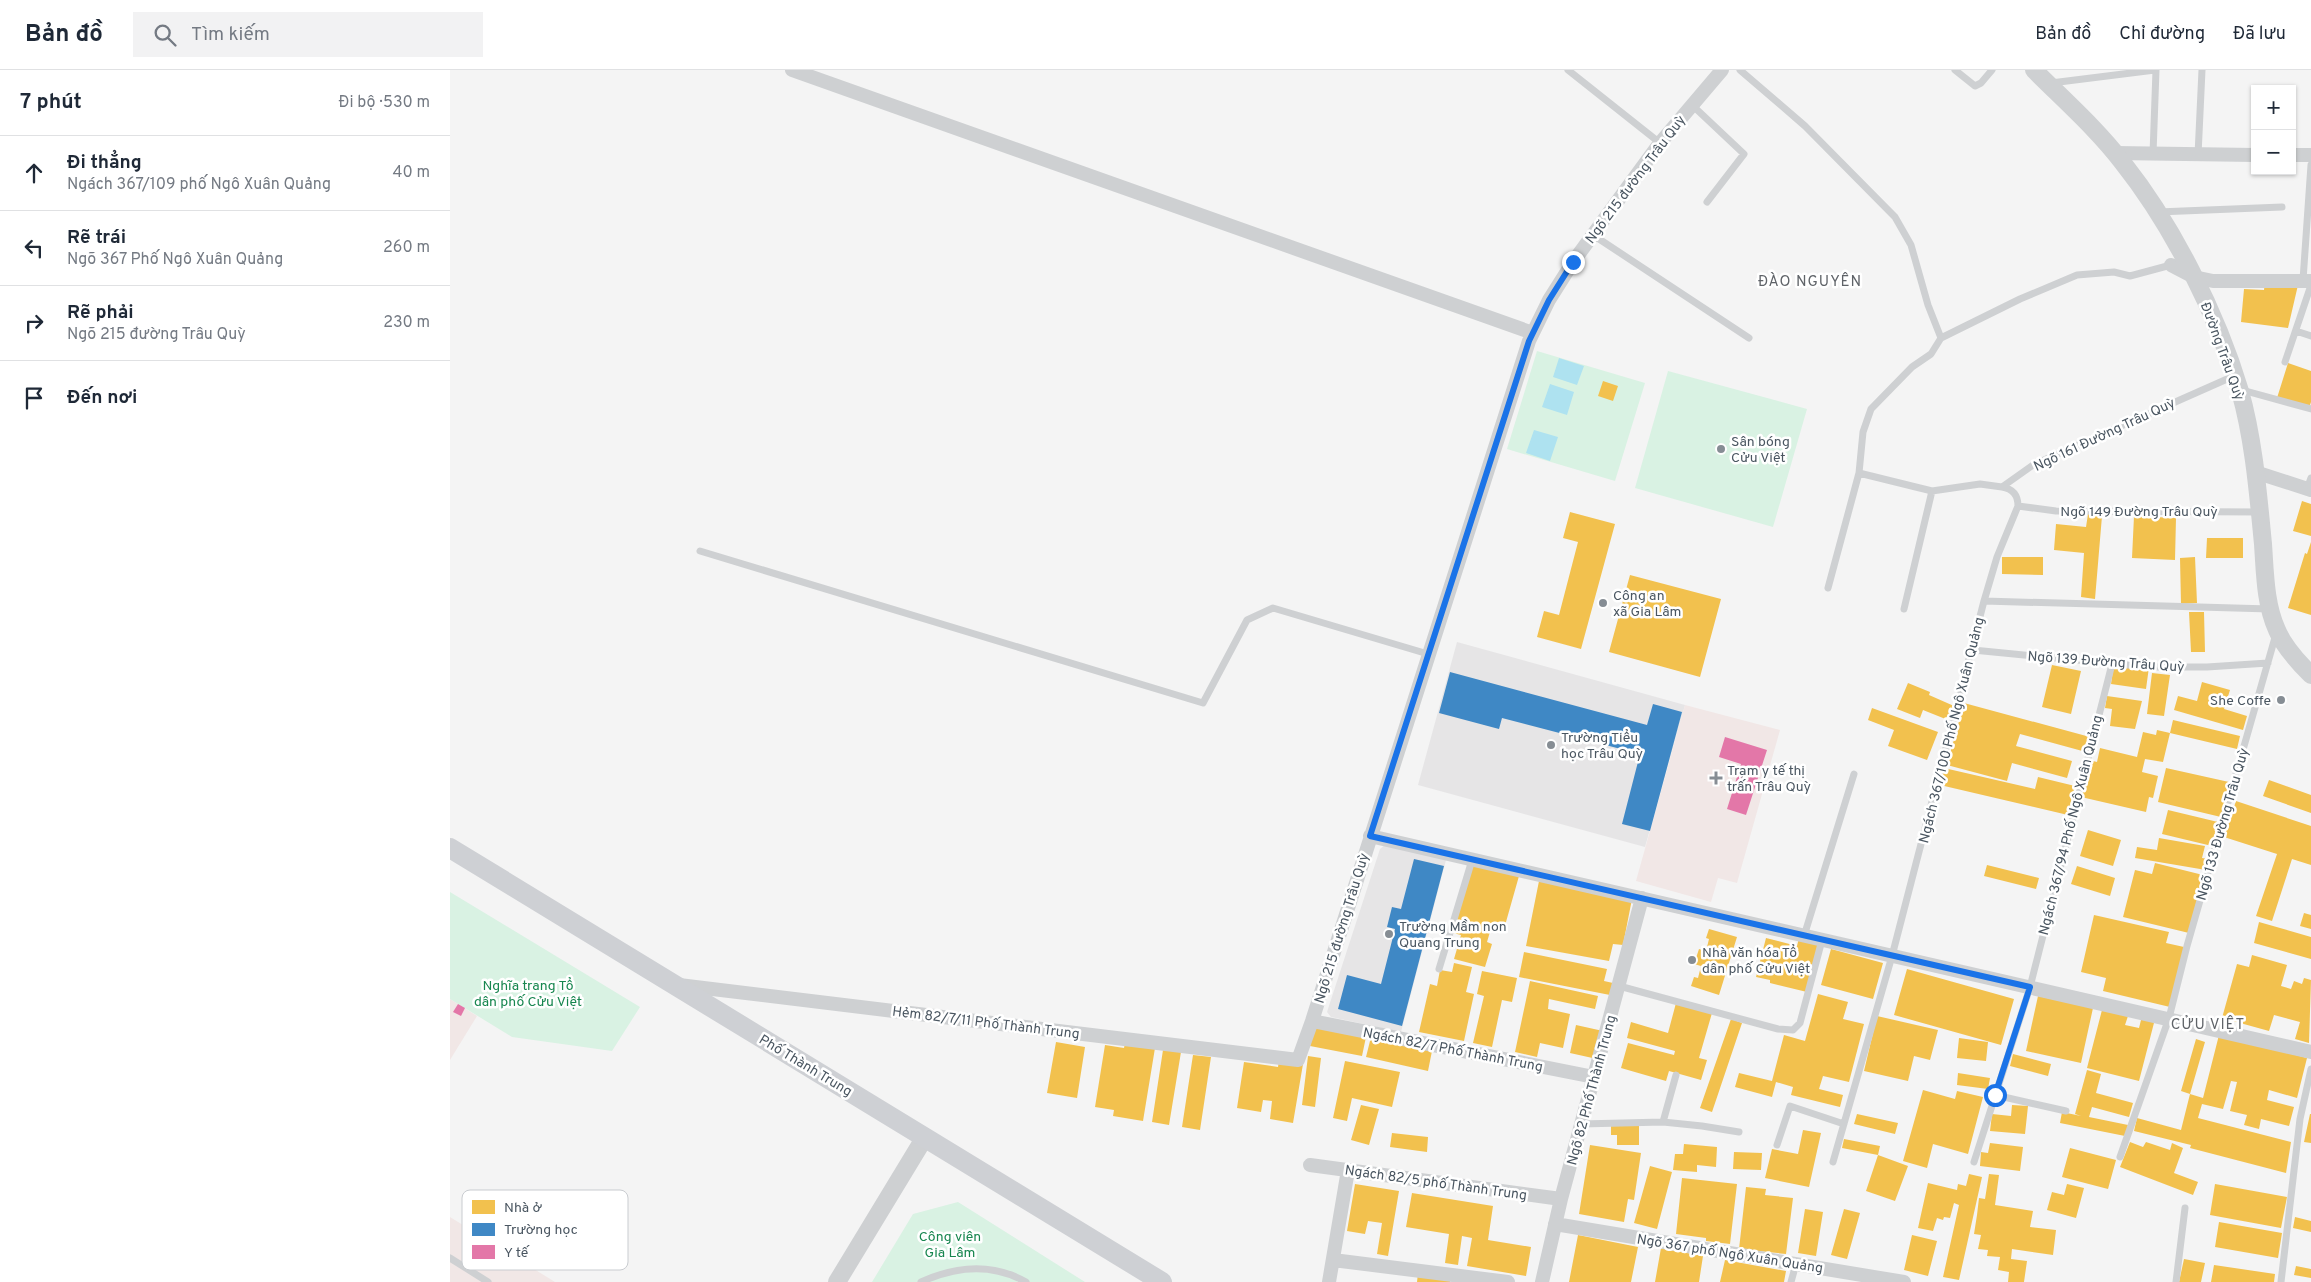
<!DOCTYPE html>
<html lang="vi">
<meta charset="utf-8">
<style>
body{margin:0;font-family:Overpass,sans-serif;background:#f2f2f3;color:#1f2937}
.controls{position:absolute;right:15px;top:15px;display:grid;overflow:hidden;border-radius:0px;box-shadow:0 1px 4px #0004}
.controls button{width:45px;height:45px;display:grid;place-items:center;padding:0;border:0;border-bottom:1px solid #e0e1e3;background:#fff;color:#1f2937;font:25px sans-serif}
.stop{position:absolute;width:15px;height:15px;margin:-11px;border:4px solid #1a73e8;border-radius:50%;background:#fff}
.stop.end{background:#1a73e8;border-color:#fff;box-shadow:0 1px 5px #0008}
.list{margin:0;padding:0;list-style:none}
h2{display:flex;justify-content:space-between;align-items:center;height:65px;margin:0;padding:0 20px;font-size:21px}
h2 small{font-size:16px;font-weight:400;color:#747a83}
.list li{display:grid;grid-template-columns:32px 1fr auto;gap:15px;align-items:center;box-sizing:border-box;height:75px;padding:0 20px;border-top:1px solid #e0e1e3}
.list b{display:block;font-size:19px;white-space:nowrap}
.list p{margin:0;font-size:16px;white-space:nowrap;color:#747a83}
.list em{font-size:16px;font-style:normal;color:#747a83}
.icon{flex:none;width:28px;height:28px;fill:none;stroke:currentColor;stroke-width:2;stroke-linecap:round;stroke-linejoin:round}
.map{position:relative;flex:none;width:1861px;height:1212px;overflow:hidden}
header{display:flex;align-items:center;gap:30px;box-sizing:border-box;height:70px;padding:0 25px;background:#fff;border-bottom:1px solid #e0e1e3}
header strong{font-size:24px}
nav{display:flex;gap:28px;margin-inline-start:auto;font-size:18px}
.search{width:350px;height:45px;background:#f2f2f3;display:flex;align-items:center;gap:12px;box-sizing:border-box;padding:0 18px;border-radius:0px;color:#747a83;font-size:19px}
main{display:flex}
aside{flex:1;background:#fff}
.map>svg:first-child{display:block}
.education{fill:#e6e5e6}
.medical{fill:#f1e7e6}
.green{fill:#d9f2e3}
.water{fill:#aee2f0}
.homes{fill:#f2c14e}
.schools{fill:#3f88c5}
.health{fill:#e377a8}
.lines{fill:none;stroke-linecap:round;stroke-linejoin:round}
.service{stroke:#ced0d2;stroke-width:7}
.minor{stroke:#ced0d2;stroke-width:14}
.tertiary{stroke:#ced0d2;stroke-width:18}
.secondary{stroke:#ced0d4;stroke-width:20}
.route{stroke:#1a73e8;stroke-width:6}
.poi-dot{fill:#868d94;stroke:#fff;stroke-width:2}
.labels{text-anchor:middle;stroke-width:5;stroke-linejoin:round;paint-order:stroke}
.street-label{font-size:14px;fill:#4a5661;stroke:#fff}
.poi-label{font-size:14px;fill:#4a5661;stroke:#fff;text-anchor:start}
.park-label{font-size:14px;fill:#17864f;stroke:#fff}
.neighbourhood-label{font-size:15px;letter-spacing:1px;fill:#5f6368;stroke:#fff}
.key{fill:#fff;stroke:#c9ccd0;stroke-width:1}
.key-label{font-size:14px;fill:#4a5661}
</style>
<header>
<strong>Bản đồ</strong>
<div class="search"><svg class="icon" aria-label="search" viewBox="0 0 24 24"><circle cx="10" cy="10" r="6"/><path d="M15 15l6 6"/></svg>Tìm kiếm</div>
<nav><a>Bản đồ</a><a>Chỉ đường</a><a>Đã lưu</a></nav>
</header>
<main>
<aside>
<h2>7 phút<small>Đi bộ · 530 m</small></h2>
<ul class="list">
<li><svg class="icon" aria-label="ahead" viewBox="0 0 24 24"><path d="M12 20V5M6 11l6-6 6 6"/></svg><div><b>Đi thẳng</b><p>Ngách 367/109 phố Ngô Xuân Quảng</p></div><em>40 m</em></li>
<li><svg class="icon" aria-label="left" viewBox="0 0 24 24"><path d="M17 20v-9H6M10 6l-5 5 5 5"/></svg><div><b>Rẽ trái</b><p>Ngõ 367 Phố Ngô Xuân Quảng</p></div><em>260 m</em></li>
<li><svg class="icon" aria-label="right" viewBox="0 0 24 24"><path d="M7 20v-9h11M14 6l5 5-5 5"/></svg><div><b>Rẽ phải</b><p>Ngõ 215 đường Trâu Quỳ</p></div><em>230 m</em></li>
<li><svg class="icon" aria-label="arrive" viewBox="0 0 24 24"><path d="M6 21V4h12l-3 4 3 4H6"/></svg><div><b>Đến nơi</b></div></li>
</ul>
</aside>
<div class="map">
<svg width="1861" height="1212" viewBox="0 0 1861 1212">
<rect width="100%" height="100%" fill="#f4f4f4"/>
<!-- education -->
<path class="education" d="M1007 572 1235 635 1195 777 968 715Z
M936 774 996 790 951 962 881 947 877 942 930 779Z"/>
<!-- medical -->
<path class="medical" d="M1235 635 1330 660 1287 813 1268 808 1261 832 1186 811Z
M0 929 27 946 0 990Z
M0 1147 105 1212H0Z"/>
<!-- green -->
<path class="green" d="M1087 281 1195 313 1165 411 1057 379Z
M1218 301 1357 339 1323 457 1185 418Z
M0 822 190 937 162 981 62 967 0 929Z
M508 1132 635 1212H422L463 1144Z"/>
<!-- water -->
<path class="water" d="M1109 288 1134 296 1127 315 1103 307Z
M1100 314 1124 322 1117 345 1092 337Z
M1084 360 1108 367 1100 391 1076 383Z"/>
<!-- homes -->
<path class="homes" d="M1815 212 1848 215 1838 258 1791 252 1794 219 1814 220Z
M1838 293 1861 301V332L1859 338 1827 328Z
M1153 311 1168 316 1163 331 1148 326Z
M1852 431 1861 434V466L1843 461Z
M1120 442 1165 454 1131 579 1087 567 1094 541 1109 545 1128 472 1113 468Z
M1638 444 1652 446 1645 529 1631 527 1634 483 1604 480 1606 454 1636 457Z
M1684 446 1726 448 1725 490 1682 488Z
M1757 468H1793V488H1756Z
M1861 472V545L1838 538 1855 483 1857 484Z
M1552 487H1593V505L1552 504Z
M1745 487 1747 533 1731 534 1730 488Z
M1180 505 1271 529 1250 607 1159 582Z
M1739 542H1754L1755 582H1741Z
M1664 593 1699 597 1696 619 1661 614Z
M1602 595 1631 601 1621 644 1592 637Z
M1702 603 1720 605 1714 646 1697 644Z
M1752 612 1780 620 1774 639 1797 646 1793 660 1724 640 1728 626 1747 631Z
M1458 613 1480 622 1479 625 1504 636 1498 650 1473 640 1470 648 1447 639Z
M1657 626 1692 631 1685 659 1660 656 1662 639 1655 638Z
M1514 633 1640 667 1636 682 1570 664 1566 676 1622 691 1617 708 1562 693 1557 711 1497 695Z
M1422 638 1488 662 1477 690 1438 676 1444 660 1418 650Z
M1723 650 1790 666 1787 679 1720 663Z
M1707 660 1720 663 1713 692 1695 689 1692 702 1708 706 1703 728 1699 727 1696 742 1631 727 1639 690 1647 692 1650 678 1687 687 1693 662 1706 665Z
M1494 698 1585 719 1588 707 1625 716 1618 745 1490 715Z
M1716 698 1779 712 1771 747 1708 732Z
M1819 710 1861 725V743L1813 726Z
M1786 731 1861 756V795L1842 789 1822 851 1806 846 1827 784 1774 767Z
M1718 740 1768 752 1762 776 1712 764Z
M1638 760 1671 770 1663 796 1630 786Z
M1709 768 1755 776 1752 788 1758 789 1756 800 1685 788 1687 777 1707 780Z
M1023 793 1069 806 1054 859 1042 855 1037 872 1042 874 1035 897 1004 889 1011 865 1003 863Z
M1705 793 1753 805 1739 863 1673 847 1685 800 1702 804Z
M1537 795 1589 808 1586 819 1534 806Z
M1627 796 1665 808 1660 826 1621 814Z
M1089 811 1182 829 1173 875 1163 874 1159 891 1076 876Z
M1854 843 1861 845V859L1850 856Z
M1644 845 1719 862 1716 873 1734 877 1720 937 1653 921 1656 908 1631 902Z
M1809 852 1861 867V889L1804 873Z
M1259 859 1287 867 1269 925 1241 916 1244 907 1248 908 1251 896 1244 894 1249 879 1256 881 1259 869 1256 868Z
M1316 868 1347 876 1349 868 1370 873 1357 922 1320 913V910L1306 907Z
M1381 879 1433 893 1423 929 1371 915Z
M1074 882 1157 899 1154 911 1163 913 1160 925 1069 907Z
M1802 885 1837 895 1831 916 1841 919 1844 911 1852 914 1854 908 1861 910 1859 973 1845 969 1850 952 1824 945 1819 961 1772 948 1787 894 1799 897Z
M1004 893 1022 897 1016 922 1024 924 1014 971 969 962 980 914 987 916 990 900 1002 902Z
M1457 899 1564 929 1551 975 1444 945Z
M1032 901 1067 908 1062 932 1052 930 1042 977 1023 973 1034 926 1027 924Z
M1080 911 1148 926 1145 939 1099 929 1098 939 1120 944 1113 978 1090 973 1087 987 1065 982Z
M1368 924 1398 932 1393 949 1414 954 1399 1012 1373 1006 1369 1019 1393 1025 1390 1037 1341 1025 1343 1017 1326 1012 1322 1027 1285 1017 1289 1003 1322 1011 1334 965 1355 971Z
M1588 926 1643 938 1631 993 1576 981Z
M1226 933 1262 943 1249 988 1257 990 1251 1010 1219 1001 1216 1011 1171 998 1178 973 1224 985 1225 981 1177 968 1181 952 1218 963Z
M1652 940 1678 946 1675 955 1689 958 1692 946 1705 949 1689 1011 1637 998Z
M1427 946 1488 960 1480 990 1464 986 1458 1011 1414 1001Z
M1281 949 1292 953 1262 1042 1250 1038Z
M1126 955 1153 961 1147 989 1120 983Z
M864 957 916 967 912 986 860 976Z
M1769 965 1857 988 1847 1028 1819 1020 1817 1030 1844 1037 1839 1056 1811 1049 1809 1059 1794 1055 1797 1045 1780 1041 1787 1012 1781 1011 1773 1039 1752 1034 1748 1048 1841 1072 1836 1103 1740 1078 1741 1075 1684 1061 1687 1048 1731 1060 1740 1024 1753 1028Z
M921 967 982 981 978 1001 916 987Z
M1509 968 1538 972 1536 991 1507 988Z
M1746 969 1755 972 1740 1024 1731 1021Z
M606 972 635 977 627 1028 597 1023Z
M675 973 705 978 693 1051 663 1046 664 1040 645 1037 655 975 674 978Z
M713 980 731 982 719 1055 702 1052Z
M1563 984 1601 994 1598 1006 1560 996Z
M743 985 761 987 750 1060 732 1057Z
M858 986 871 988 865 1037 852 1035Z
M829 990 853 994 843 1053 820 1049 822 1031 813 1030 811 1042 787 1038 794 992 828 997Z
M895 991 950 1002 942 1037 902 1028 897 1051 883 1048Z
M1637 1000 1651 1004 1646 1023 1683 1033 1679 1047 1642 1037 1639 1047 1678 1055 1675 1066 1610 1053 1612 1042 1631 1046 1625 1044Z
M1508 1003 1540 1008 1538 1019 1507 1015Z
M1473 1020 1505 1029 1507 1021 1533 1027 1518 1084 1483 1074 1477 1098 1453 1091Z
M911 1035 929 1039 919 1075 901 1070Z
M1562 1035 1578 1036 1575 1064 1540 1061 1542 1044 1561 1046Z
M1407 1044 1448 1053 1445 1064 1404 1054Z
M1860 1044H1861V1073L1854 1072Z
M1189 1054V1075H1167V1065H1161V1055Z
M1353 1060 1371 1063 1359 1117 1315 1108 1322 1079 1348 1084Z
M942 1063 978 1067 977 1082 940 1077Z
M1394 1069 1430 1076 1428 1085 1392 1078Z
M1680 1072 1693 1077 1696 1072 1720 1080 1722 1073 1733 1078 1724 1103 1748 1112 1743 1125 1670 1097Z
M1540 1073 1573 1077 1570 1101 1530 1096 1531 1082 1538 1083Z
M1234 1074 1267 1077 1266 1097 1247 1095V1102L1223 1100 1225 1084H1233Z
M1140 1075 1191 1083 1184 1130 1178 1129 1174 1152 1129 1144Z
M1620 1078 1666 1090 1658 1119 1612 1107Z
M1284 1082 1312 1083 1311 1100 1283 1099Z
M1428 1085 1458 1096 1445 1131 1416 1121Z
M1200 1096 1222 1102 1207 1159 1184 1153Z
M1519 1104 1532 1107 1509 1210 1493 1207 1509 1135 1504 1133 1500 1148 1494 1147 1493 1150 1487 1148 1483 1161 1468 1158 1478 1113 1507 1120 1508 1114 1516 1116Z
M1539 1104 1549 1105 1545 1135 1583 1141 1580 1157 1606 1160 1603 1185 1562 1179 1561 1189 1577 1191 1574 1212H1558L1559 1202 1548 1200 1550 1187 1537 1186 1538 1180 1528 1179 1531 1165 1524 1164 1527 1145 1529 1128 1535 1129Z
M1232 1108 1287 1114 1280 1174 1256 1171V1168L1226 1164Z
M905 1114 949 1121 938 1186 927 1184 932 1153 918 1151 915 1164 897 1161Z
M1617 1114 1634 1118 1626 1148 1597 1140 1602 1122 1614 1125Z
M1765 1114 1837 1127 1831 1158 1760 1145Z
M1296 1117 1316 1119 1315 1125 1343 1128 1336 1184 1289 1179Z
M962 1123 1043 1136 1038 1170 1081 1177 1076 1206 1017 1196 1022 1168 1012 1166 1008 1195 995 1193 999 1164 956 1157Z
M1355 1139 1373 1142 1366 1186 1348 1183Z
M1394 1139 1410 1143 1397 1189 1381 1185Z
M1845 1147 1861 1151V1162L1843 1158Z
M1769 1152 1832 1163 1828 1188 1765 1177Z
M1128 1165 1188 1177 1181 1212H1119Z
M1462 1165 1487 1171 1478 1206 1454 1200Z
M1211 1178 1253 1186 1249 1212H1205Z
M1734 1189 1755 1193 1751 1212H1729Z
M1275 1190 1336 1201 1334 1212H1270Z
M1764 1195 1825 1204 1824 1212H1761Z
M1846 1196 1861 1199V1208L1844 1205Z
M968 1203 1000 1209V1212H967Z"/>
<!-- schools -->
<path class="schools" d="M1000 602 1197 655 1203 634 1232 642 1200 761 1172 754 1190 684 1052 648 1049 659 989 643Z
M964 789 994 796 952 956 888 939 897 905 931 914 945 859 937 857 942 837 951 839Z"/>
<!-- health -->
<path class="health" d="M1275 667 1317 680 1296 745 1277 739 1291 694 1269 687Z
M8 934 15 938 11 946 3 942Z"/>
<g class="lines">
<!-- service -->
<path class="service" d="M1118 0 1210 73
M1290 0 1355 56 1445 147 1461 175 1478 235 1491 268
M1505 0 1525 16 1531 13 1542 0
M1601 13 1705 0
M1242 35 1294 84 1257 132
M1703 84 1706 0
M1748 85 1752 0
M1708 142 1832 137
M1143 165 1299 268
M1853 210 1861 95
M1846 261 1861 266
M1835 292 1861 215
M1792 320 1861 339
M1409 403 1482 421 1530 414 1552 417 1583 395 1784 306
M1857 419 1861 408
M1568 436 1606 441 1810 442
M250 481 753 633 797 550 823 538 978 584
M1378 518 1409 403 1413 362 1421 339 1462 297 1481 284 1491 268 1570 229 1627 205 1664 202 1680 206 1721 195
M1534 531 1820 539
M1454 539 1482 421
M1523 580 1699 597H1757L1818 593
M1354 866 1404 704
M989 899 1022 790
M1169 916 1328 959 1343 960 1350 953 1372 870
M1545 1025 1616 1041
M1213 1052 1226 1005
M1131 1054 1213 1052 1252 1056 1289 1062
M1327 1075 1340 1036 1394 1054
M1670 1087 1719 948 1737 876 1826 564
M1383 1092 1442 886 1534 531 1547 487 1568 436C1568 425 1563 419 1552 417
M1524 1092 1580 917 1662 594
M0 1188 38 1212
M471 1212C506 1196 541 1192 576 1212
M1341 1212 1346 1194
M1726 1212 1735 1138
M1831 1212 1850 1049 1861 999"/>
<!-- minor -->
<path class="minor" d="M342 0 1083 263
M1665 83 1805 85
M1842 85H1861
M1721 195 1744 207 1763 211H1861
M1805 402 1861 420
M920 766 1861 982
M229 915 848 990 862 951 1079 271 1099 230 1123 192 1210 73 1272 0
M862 951 1144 1007
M860 1095 1111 1129
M1105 1154 1454 1212
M883 1190 1058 1212
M879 1212 898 1100
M1092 1212 1111 1129 1192 828"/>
<!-- tertiary -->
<path class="tertiary" d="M1584 0C1614 30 1647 59 1673 93 1723 156 1767 244 1790 321 1804 371 1808 423 1813 474 1815 502 1815 534 1827 560 1834 577 1848 592 1861 605
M387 1212 475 1067"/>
<!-- secondary -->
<path class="secondary" d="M0 778 712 1212"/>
</g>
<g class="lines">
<!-- route -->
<path class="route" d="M1123 192 1099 230 1079 271 920 766 1580 917 1545 1025"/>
</g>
<!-- markers -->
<g class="poi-dot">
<circle cx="1271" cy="379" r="5"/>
<circle cx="1153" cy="533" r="5"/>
<circle cx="1831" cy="630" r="5"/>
<circle cx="1101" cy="675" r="5"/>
<path d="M1263.5 700.5h5v5h5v5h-5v5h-5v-5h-5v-5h5z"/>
<circle cx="939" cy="864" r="5"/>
<circle cx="1242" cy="890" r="5"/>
</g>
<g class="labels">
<!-- street labels -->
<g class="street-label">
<text transform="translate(1185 109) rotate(-53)" y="5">Ngõ 215 đường Trâu Quỳ</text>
<text transform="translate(1773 281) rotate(70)" y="5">Đường Trâu Quỳ</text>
<text transform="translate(1654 364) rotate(-25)" y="5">Ngõ 161 Đường Trâu Quỳ</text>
<text x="1689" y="446">Ngõ 149 Đường Trâu Quỳ</text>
<text transform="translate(1656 591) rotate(4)" y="5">Ngõ 139 Đường Trâu Quỳ</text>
<text transform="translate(1501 660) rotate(-76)" y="5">Ngách 367/100 Phố Ngô Xuân Quảng</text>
<text transform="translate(1772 754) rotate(-74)" y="5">Ngõ 133 Đường Trâu Quỳ</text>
<text transform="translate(1620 755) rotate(-76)" y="5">Ngách 367/94 Phố Ngô Xuân Quảng</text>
<text transform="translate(891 858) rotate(-73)" y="5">Ngõ 215 đường Trâu Quỳ</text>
<text transform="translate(536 952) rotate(7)" y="5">Hẻm 82/7/11 Phố Thành Trung</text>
<text transform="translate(1003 979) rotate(11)" y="5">Ngách 82/7 Phố Thành Trung</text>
<text transform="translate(356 995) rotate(31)" y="5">Phố Thành Trung</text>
<text transform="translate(1141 1020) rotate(-75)" y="5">Ngõ 82 Phố Thành Trung</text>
<text transform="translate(986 1112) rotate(8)" y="5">Ngách 82/5 phố Thành Trung</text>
<text transform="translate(1280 1183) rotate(9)" y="5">Ngõ 367 phố Ngô Xuân Quảng</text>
</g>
<!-- poi labels -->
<g class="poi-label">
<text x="1281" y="376">Sân bóng<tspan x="1281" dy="16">Cửu Việt</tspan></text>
<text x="1163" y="530">Công an<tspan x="1163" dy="16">xã Gia Lâm</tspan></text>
<text x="1821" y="635" text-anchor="end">She Coffe</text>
<text x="1111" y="672">Trường Tiểu<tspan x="1111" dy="16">học Trâu Quỳ</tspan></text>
<text x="1277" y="705">Trạm y tế thị<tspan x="1277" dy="16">trấn Trâu Quỳ</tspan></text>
<text x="949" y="861">Trường Mầm non<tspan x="949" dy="16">Quang Trung</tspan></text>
<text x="1252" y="887">Nhà văn hóa Tổ<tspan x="1252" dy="16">dân phố Cửu Việt</tspan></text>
</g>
<!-- park labels -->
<g class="park-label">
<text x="78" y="920">Nghĩa trang Tổ<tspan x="78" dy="16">dân phố Cửu Việt</tspan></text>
<text x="500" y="1171">Công viên<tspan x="500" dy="16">Gia Lâm</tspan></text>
</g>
<!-- neighbourhood labels -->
<g class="neighbourhood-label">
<text x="1360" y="216">ĐÀO NGUYÊN</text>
<text x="1758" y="959">CỬU VIỆT</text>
</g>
</g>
<!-- legend -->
<rect x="12" y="1120" width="166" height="80" rx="8" class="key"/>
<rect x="22" y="1130" width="23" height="14" fill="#f2c14e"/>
<rect x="22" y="1153" width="23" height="13" fill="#3f88c5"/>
<rect x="22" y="1175" width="23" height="14" fill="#e377a8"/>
<g class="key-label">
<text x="54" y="1142">Nhà ở</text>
<text x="54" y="1164">Trường học</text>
<text x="54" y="1187">Y tế</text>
</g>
</svg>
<div class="controls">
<button>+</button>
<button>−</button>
</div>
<div class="stop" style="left:1545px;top:1025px"></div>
<div class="stop end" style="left:1123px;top:192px"></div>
</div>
</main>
